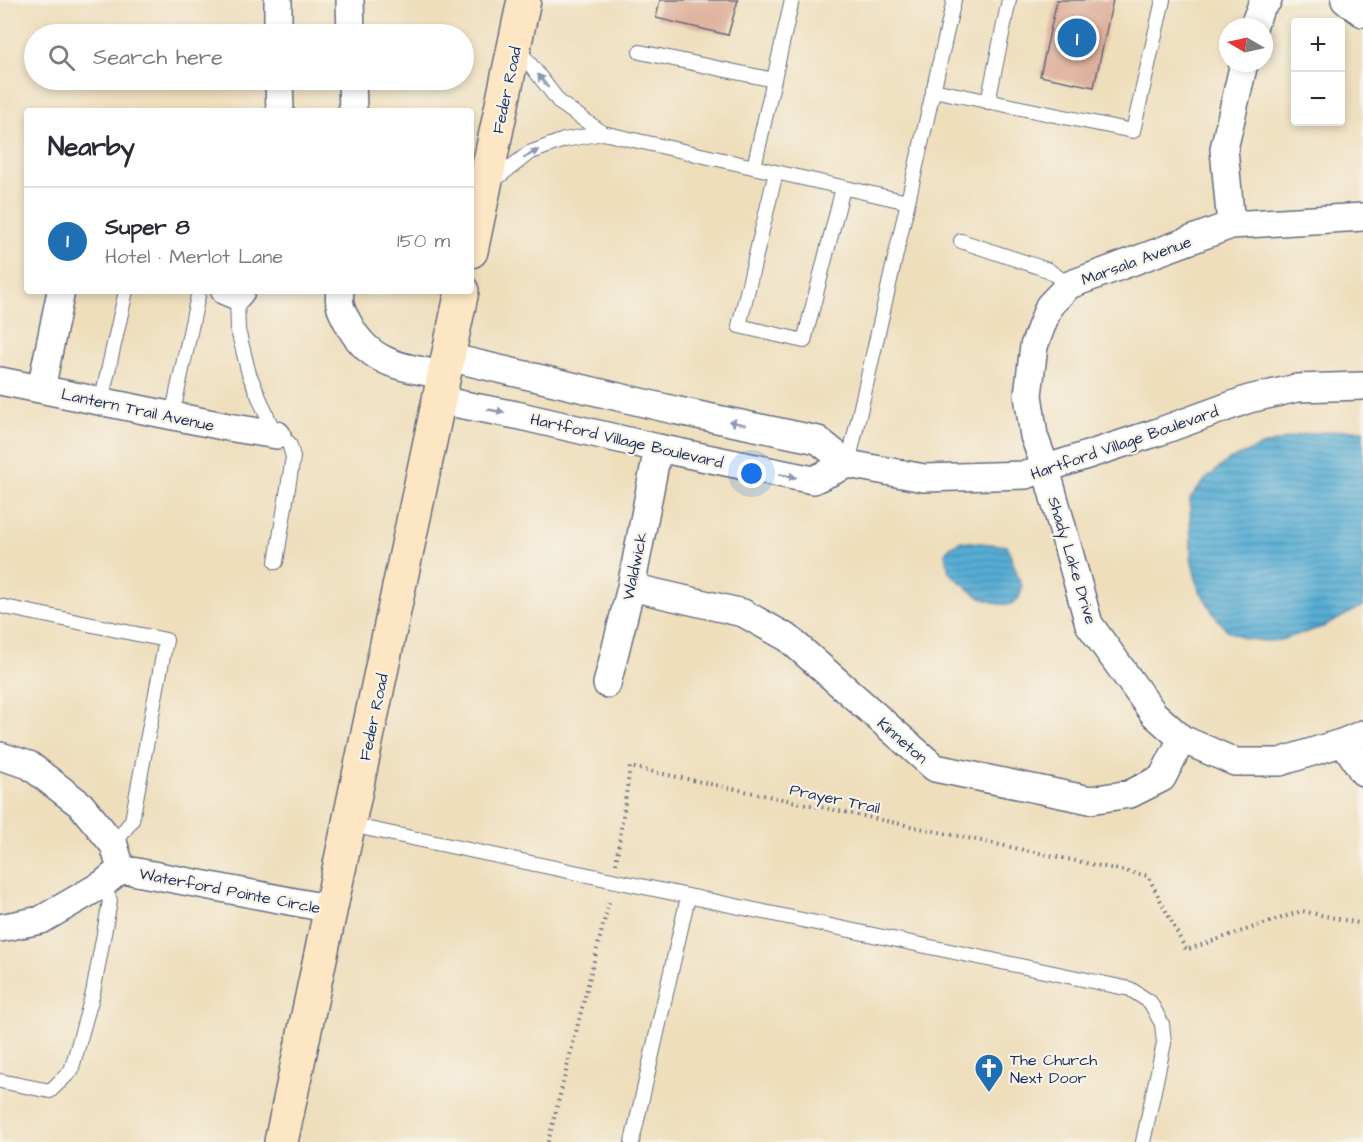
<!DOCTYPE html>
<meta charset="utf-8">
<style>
body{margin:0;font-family:"Architects Daughter",sans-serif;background:#f7f7f7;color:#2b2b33}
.controls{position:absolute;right:18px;top:18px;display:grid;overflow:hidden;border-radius:6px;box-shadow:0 3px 9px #0003}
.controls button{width:54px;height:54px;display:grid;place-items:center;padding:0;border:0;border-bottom:2px solid #e1e1e2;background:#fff;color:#2b2b33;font:30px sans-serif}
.compass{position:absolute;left:1219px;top:18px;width:54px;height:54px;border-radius:50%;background:#fff;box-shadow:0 3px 9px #0003;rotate:279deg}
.you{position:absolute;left:752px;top:474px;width:21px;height:21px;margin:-15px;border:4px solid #fff;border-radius:50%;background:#1a73e8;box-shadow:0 0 0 9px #1a73e833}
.badge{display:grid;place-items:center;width:39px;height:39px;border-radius:50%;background:#1f6fb2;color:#fff;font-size:20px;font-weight:700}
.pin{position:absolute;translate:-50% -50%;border:3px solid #fff;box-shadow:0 2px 6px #0006}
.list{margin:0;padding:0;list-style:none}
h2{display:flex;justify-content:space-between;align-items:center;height:78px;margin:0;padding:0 24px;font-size:26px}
h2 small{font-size:20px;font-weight:400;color:#7c7c81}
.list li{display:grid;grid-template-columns:39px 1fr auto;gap:18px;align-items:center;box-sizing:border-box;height:108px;padding:0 24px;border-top:2px solid #e1e1e2}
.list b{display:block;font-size:22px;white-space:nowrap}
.list p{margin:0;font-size:20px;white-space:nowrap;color:#7c7c81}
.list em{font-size:20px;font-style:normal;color:#7c7c81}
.icon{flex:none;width:33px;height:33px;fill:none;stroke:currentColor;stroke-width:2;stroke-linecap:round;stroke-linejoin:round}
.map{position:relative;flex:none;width:1363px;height:1142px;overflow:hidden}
.search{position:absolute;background:#fff;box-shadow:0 3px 9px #0003;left:24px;top:24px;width:450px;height:66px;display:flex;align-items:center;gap:15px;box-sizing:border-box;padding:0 21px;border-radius:33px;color:#7c7c81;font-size:22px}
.panel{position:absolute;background:#fff;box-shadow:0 3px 9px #0003;left:24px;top:108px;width:450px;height:186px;border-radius:6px}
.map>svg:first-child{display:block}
.water{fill:url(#water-rules);stroke:#396e99;stroke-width:1.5}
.building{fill:#deb19c}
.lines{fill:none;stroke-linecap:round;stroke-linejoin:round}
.service-casing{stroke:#656c7f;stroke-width:16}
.minor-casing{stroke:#656c7f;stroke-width:30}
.secondary-casing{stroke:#656c7f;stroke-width:36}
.path{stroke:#656c7f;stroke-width:4;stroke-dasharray:1.5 4.5;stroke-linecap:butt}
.service{stroke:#fff;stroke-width:14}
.minor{stroke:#fff;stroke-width:27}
.secondary{stroke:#fce6c4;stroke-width:33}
.oneway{fill:#8d97ae}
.labels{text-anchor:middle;stroke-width:4.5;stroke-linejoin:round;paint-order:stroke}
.street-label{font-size:16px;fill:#1b2f5e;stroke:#f7f3e8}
.poi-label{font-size:16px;fill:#1b2f5e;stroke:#f7f3e8;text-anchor:start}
</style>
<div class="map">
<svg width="1363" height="1142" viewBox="0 0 1363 1142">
<defs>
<pattern id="water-rules" width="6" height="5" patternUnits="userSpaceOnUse" patternTransform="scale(1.5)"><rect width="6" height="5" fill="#57add4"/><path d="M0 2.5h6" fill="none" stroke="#478daf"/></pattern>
</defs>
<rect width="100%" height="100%" fill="#f7f3e8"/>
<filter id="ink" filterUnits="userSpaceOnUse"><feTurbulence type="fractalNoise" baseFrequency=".0167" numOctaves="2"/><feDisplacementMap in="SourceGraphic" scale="12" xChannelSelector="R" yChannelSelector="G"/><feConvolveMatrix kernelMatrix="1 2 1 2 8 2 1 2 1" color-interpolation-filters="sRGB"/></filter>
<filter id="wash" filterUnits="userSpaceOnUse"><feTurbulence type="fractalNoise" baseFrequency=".008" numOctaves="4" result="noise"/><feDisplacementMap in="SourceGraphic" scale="24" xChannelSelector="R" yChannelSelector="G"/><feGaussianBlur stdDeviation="1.35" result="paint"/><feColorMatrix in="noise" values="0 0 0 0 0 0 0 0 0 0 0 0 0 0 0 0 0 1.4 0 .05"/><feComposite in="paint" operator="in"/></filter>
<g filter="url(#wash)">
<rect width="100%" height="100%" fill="#eedebc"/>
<!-- water -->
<path class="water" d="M1345 430H1363V606L1323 627 1280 640 1265 641 1243 638 1227 630 1215 616 1198 587 1191 557 1190 499 1206 479 1229 460 1262 446 1299 435Z
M961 541 1007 546 1022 587 1019 598 1011 604H999L981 598 971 591 949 572 945 553 951 546Z"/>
<g id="blocks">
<!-- building -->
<path class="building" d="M660 0H738L728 35 656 18Z
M1057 0H1113L1094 87 1040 76Z"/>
</g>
</g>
<g filter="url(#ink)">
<use href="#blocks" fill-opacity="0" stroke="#656c7f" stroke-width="1.5"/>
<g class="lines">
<!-- service casing -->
<g class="service-casing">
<path id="service" d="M517 47 560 103 603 133 908 202
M640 52 774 80
M933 90 1133 131 1163 0
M988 102 1009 0
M754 167 792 0
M776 172 739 326 804 341 843 188
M492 182 529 153 564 140 603 133
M961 241 1048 270 1069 285
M237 296 238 330 249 374 270 423 277 435 289 443 293 457 276 562
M101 402 126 291
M172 416 199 291
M848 464 954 0
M0 606 166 640 132 820 114 845
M350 825 1130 989 1150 1002 1162 1024 1164 1043 1143 1142
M0 1081 50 1091 71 1071 93 993 110 901 103 884
M632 1142 688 897"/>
</g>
<!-- minor casing -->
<g class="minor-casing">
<path id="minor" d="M278 0V34
M350 0 351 34
M1345 0 1363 13
M1253 27 1261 7 1268 0
M279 80 280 111
M352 80 353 111
M1363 217 1231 225 1069 285 1049 306 1034 346 1028 395 1034 436 1046 469 1089 624 1154 714 1182 739 1235 762H1280L1344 742 1363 734
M1231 225 1224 149 1244 63
M225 291 237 296 241 291
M340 291C338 304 341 310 347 321 368 364 401 367 444 375
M448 357 674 410 818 440 848 464 924 478 1026 475 1158 432 1249 399 1297 388 1363 386
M0 381 228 427 277 435
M41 389 61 291
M438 400 516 415 658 448 813 480 848 464
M631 587 743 613 788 638 935 768 1090 800 1130 794 1162 778 1182 739
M607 684 631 587 658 448
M1344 742 1363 772
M0 756 29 765 81 805 114 845 121 869 332 909
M0 928 41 920 103 884 121 869"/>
</g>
<!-- secondary casing -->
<g class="secondary-casing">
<path id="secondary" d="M471 251 524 0
M281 1142 462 291"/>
</g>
<!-- path -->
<path class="path" d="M616 864 630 767 1148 876 1186 950 1302 911 1363 924
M548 1142 610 898"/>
<!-- service -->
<use href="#service" class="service"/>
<!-- minor -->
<use href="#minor" class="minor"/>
<!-- secondary -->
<use href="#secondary" class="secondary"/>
</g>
<!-- one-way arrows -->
<defs><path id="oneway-solid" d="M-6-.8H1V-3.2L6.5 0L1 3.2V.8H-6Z" transform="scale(1.5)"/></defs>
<g class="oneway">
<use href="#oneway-solid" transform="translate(543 81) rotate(-128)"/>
<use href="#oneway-solid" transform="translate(531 154) rotate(-29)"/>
<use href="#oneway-solid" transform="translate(496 411) rotate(11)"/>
<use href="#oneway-solid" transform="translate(737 423) rotate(-168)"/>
<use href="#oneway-solid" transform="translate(788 476) rotate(11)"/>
</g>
</g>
<!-- icons -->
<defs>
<g id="church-pin" transform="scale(1.5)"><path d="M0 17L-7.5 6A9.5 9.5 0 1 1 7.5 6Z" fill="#1f6fb2" stroke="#f7f3e8"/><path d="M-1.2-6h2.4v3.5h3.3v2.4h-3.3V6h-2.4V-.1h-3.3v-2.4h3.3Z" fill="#fff"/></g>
</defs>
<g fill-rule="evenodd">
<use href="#church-pin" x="989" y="1068"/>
</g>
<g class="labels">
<!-- street labels -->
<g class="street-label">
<text transform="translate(506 90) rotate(-78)" y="6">Feder Road</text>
<text transform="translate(1136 260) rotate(-20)" y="6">Marsala Avenue</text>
<text transform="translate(138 409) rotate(12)" y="6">Lantern Trail Avenue</text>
<text transform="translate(627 440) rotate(13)" y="6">Hartford Village Boulevard</text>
<text transform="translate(1124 442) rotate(-19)" y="6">Hartford Village Boulevard</text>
<text transform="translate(1073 560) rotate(73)" y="6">Shady Lake Drive</text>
<text transform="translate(634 566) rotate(-78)" y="6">Waldwick</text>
<text transform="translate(373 717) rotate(-78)" y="6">Feder Road</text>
<text transform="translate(903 740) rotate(41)" y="6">Kinneton</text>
<text transform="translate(835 798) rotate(12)" y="6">Prayer Trail</text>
<text transform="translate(230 890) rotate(11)" y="6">Waterford Pointe Circle</text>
</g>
<!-- poi labels -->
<g class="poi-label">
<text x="1010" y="1065">The Church<tspan x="1010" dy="18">Next Door</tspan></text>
</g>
</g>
</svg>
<div class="controls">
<button>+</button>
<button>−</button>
</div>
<svg class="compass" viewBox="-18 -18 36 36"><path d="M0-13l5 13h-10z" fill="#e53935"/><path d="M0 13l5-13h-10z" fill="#7c7c81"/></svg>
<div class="you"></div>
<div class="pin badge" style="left:1077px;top:38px">1</div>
<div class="search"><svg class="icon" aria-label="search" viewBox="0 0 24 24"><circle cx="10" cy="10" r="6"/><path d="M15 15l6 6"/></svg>Search here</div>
<section class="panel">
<h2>Nearby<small></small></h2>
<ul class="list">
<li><span class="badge">1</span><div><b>Super 8</b><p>Hotel · Merlot Lane</p></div><em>150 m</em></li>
</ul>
</section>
</div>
